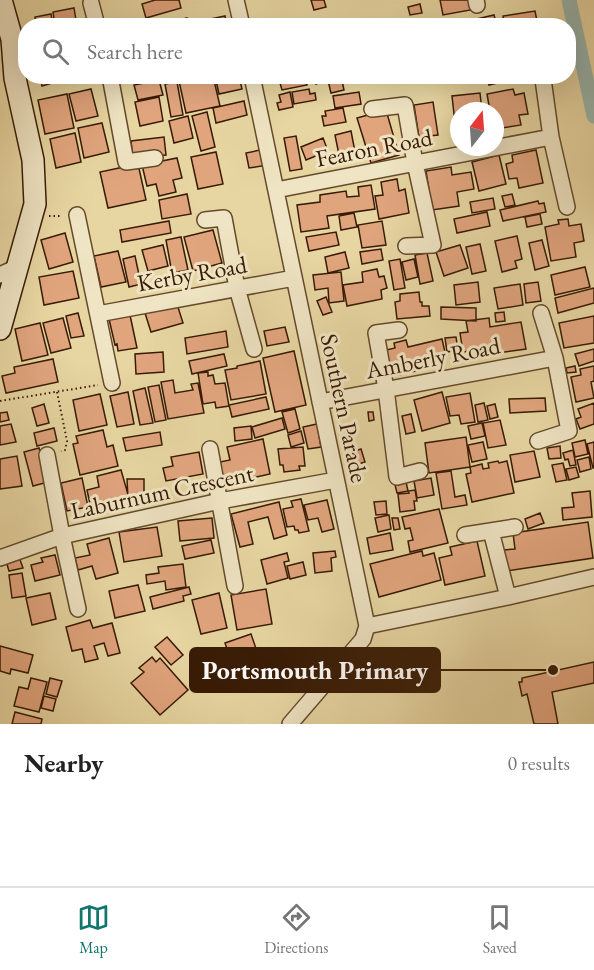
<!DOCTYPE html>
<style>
body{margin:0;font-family:"EB Garamond",serif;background:#f6f6f6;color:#222}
.compass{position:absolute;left:450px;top:102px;width:54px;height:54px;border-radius:50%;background:#fff;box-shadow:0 6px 24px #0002;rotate:17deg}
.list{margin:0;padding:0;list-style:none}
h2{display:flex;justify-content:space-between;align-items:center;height:78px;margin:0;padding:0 24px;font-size:26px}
h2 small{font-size:20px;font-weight:400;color:#767676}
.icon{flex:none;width:33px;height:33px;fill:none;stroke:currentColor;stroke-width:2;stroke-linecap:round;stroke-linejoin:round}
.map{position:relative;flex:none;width:594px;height:724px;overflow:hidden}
.search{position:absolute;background:#fff;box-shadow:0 6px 24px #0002;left:18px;right:18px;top:18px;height:66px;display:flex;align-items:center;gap:15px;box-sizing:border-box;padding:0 21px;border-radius:24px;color:#767676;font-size:22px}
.sheet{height:162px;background:#fff}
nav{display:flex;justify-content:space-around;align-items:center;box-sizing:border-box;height:84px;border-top:2px solid #e0e0e0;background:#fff;font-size:16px;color:#767676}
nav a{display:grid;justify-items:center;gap:3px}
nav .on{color:#0f766e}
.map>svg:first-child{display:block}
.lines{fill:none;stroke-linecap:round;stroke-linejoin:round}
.canal{stroke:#99b7af;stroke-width:15}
.building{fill:#e1a57e;stroke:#381b05;stroke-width:1.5}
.minor-casing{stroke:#644a2c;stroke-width:18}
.secondary-casing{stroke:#381b05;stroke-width:24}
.path{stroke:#381b05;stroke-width:2;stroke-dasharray:1.5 3;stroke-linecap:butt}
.minor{stroke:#efe4c3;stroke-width:15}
.secondary{stroke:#efe4c3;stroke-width:21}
.labels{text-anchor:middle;stroke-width:6;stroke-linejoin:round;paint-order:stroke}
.street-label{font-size:24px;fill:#381b05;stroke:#efe4c3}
.leader{fill:none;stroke:#381b05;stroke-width:2}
.callout-dot{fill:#381b05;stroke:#efe4c3;stroke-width:2}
.callout{fill:#381b05;stroke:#381b05;stroke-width:2}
.callout-label{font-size:26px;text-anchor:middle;font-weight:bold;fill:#fff}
</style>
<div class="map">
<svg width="594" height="724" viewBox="0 0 594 724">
<rect width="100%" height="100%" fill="#e7d6a2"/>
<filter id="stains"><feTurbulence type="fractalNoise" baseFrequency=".00333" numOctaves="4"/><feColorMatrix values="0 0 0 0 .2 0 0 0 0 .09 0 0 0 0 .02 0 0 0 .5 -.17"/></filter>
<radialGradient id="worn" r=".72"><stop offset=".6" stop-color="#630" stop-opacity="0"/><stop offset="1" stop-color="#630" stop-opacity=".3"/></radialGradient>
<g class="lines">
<!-- canal -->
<path class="canal" d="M569 0 594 116"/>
</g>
<!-- building -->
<path class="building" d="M155 0H179L181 8 146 18 142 4Z
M311 0H324L326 7 314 10Z
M440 0H474L476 9 443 15Z
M420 4 422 13 410 15 408 7Z
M74 8 77 26H55L53 12Z
M535 11 538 26H505L503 16Z
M51 14 53 26H36L35 17Z
M494 15 497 26H473L472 20Z
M225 16 227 26H202L201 21Z
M187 18 189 26H163V24Z
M142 19 144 26H118V24Z
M345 19 346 25 351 24V26H339L338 21Z
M40 76H58L59 81 42 86Z
M201 76H213L220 106 186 113 179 81Z
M215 76H239L242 89 219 94Z
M284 76H305L307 85 282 90 280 83 285 82Z
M314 76H326L327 80 316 84Z
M327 76H341L344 90 331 93Z
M350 76H366V78L351 81Z
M487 76H510V80L489 85Z
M159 80 163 95 138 100 134 85Z
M177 82 183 115 171 117 165 84Z
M91 89 98 116 76 121 69 94Z
M309 89 310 94 315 93 316 100 294 104 292 92Z
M513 89 515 95 524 93 528 114 519 115 521 125 495 129V111H490L487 94Z
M290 92 293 107 279 110 277 103 281 102 279 95Z
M359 92 361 104 335 108 333 96Z
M480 93 482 111H459V132H456L452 96Z
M67 94 74 128 45 134 38 100Z
M159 97 163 121 140 126 135 102Z
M244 101 247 115 216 123 213 108Z
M433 102 438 135 419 137 414 105Z
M343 108 346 122 324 126 322 116H326L325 111Z
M386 110 399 155 371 163 357 118Z
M207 112 215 147 201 151 192 116Z
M188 116 193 138 174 143 169 121Z
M102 123 109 152 84 158 78 128Z
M351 131 356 157 340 160 335 135Z
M75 133 81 162 56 168 50 139Z
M296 136 302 169 290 171 284 138Z
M164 137 166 155 133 158 131 141Z
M323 138 328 151 306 160 301 147Z
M265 149 268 165 249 168 246 153Z
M536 150 543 183 519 188 517 178 509 179 506 164 513 162 512 155Z
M216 152 223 184 198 189 191 157Z
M499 155 506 184 479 191 472 162Z
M177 158 182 178 173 180 176 192 159 196 156 184 147 186 142 165Z
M138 164 146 200 108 208 100 172Z
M451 167 452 175 471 172 474 189 457 192 459 206 432 210 426 171Z
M397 179 399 191 405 189 409 213 379 219 375 196 383 195 381 182Z
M371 185 375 209 327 216 329 228 301 232 297 205 320 202V195L346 191 347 197 359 196 358 187Z
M187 194 191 214 162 219 159 200Z
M512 194 515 205 505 207 502 196Z
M493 198 495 209 472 213 470 202Z
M538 201 539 204 544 203 546 212 503 221 500 210Z
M487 212 490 226 457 233 454 219Z
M354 213 357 227 341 230 339 216Z
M540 214 542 224 527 227 525 217Z
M568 219 569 226 581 224 584 241 574 243 576 257 551 261 545 227 559 224 558 220Z
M169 221 171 233 122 242 120 230Z
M382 221 386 245 362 248 358 225Z
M213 230 222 263 193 271 184 237Z
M336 232 339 245 309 251 306 237Z
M65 233 73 262 49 269 41 240Z
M517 236 522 259 515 261 517 268 502 272 495 241Z
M181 237 188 270 172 273 166 240Z
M542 240 549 266 535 270 529 243Z
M480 244 486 271 472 274 466 247Z
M163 245 168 266 148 271 142 250Z
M460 245 468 268 444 276 436 252Z
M381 249 383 260 362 264 360 252Z
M118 251 126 282 101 287 94 256Z
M345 252 349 268 328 273 325 257Z
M427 253 433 281 420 284 415 255Z
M135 256 141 284 129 287 123 259Z
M400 259 405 288 394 290 389 261Z
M414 259 418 277 406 280 402 262Z
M585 267 590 287 555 295 551 275Z
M377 269 379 277 384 276 387 288 381 290 382 299 347 306 343 285 363 282 362 272Z
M73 271 79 298 44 305 39 277Z
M341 272 344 301 329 303 328 288 315 290 313 275Z
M478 282 480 302 456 305 454 285Z
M538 282 541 301 526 303 524 284Z
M520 284 523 305 498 309 494 288Z
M594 288V303L558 313 555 298Z
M419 292 420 302H422V306H429L430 316 397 319 395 302 400 301V294Z
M326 297 332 312 323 315 317 301Z
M177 304 183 323 151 332 145 313Z
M441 307 476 308V321L441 319Z
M504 312 505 321 496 322 495 313Z
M78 313 84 336 71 338 66 316Z
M130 315 137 348 118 351 117 344 115 345 109 319Z
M594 316V343L564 348 559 323Z
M63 318 71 348 51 353 43 323Z
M489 318 490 327 521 322 526 349 477 356 476 350 463 352 460 333 468 332 466 321Z
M40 323 48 355 22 361 15 329Z
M285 327 289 342 267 346 264 331Z
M226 331 228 347 187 354 185 338Z
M456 337 458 350 447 352 445 338Z
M442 339 445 352 418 359 420 370 399 375 396 366 386 368 382 351 395 348 394 343 406 340 408 347Z
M594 349V361L579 366 575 354Z
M294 351 306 405 275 412 263 358Z
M163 352 164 372 136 374 135 354Z
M224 354 227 366 192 374 189 361Z
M53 359 58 382 6 393 2 376 15 373 14 367Z
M260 361 266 394 231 400 225 370 237 368V366Z
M575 366 576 372 567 373 566 368Z
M594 366V381L591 382 594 398 576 402 571 377 581 375 580 369Z
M208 372V376L213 375 215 384 225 383 229 406 216 408 215 402 203 404 198 373Z
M173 380 175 393 193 390 191 384 198 383 204 413 168 419 161 382Z
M159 385 166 420 155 422 148 387Z
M145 388 153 423 140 425 133 391Z
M128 392 134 424 117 427 110 396Z
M442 392 450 423 422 431 414 400Z
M470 393 475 422 461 424 459 415 450 416 446 397Z
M100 394 107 425 79 431 73 400Z
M266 397 269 409 232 417 229 405Z
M545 398 546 411 510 413 509 399Z
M484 403 488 420 478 422 475 405Z
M594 403V424L580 429 576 419 581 417 578 409Z
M44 404 49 423 37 426 32 408Z
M495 404 498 417 490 419 487 406Z
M295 409 300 429 288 433 282 412Z
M7 412 9 420 0 422V413Z
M368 412H373L374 420 369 421Z
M411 414 415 432 406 434 402 416Z
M282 418 285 429 255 438 252 427Z
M500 420 506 445 488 448 483 423Z
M482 423 485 436 471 439 468 426Z
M11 424 16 442 0 445V426Z
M317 424 321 447 308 449 303 427Z
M251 426 252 439 235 441 234 428Z
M54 428 57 441 37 446 34 433Z
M103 430 107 447 113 445 118 466 80 475 73 444 78 443 76 436Z
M301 431 304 443 291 447 288 435Z
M160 432 162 445 126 451 123 438Z
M466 437 470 467 429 473 425 443Z
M263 439 270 474 221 485 215 463 230 460 227 447Z
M585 440 588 454 575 457 572 443Z
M483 442 487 459 472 462 468 445Z
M594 442V468H593L587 444Z
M560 446 561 458 549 459 547 448Z
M303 447 305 466H299L300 470 284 472 283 465H280L278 449Z
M39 448 48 482 33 486 24 452Z
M361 449 365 462 353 466 349 453Z
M573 450 576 465 570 466 568 459 565 460 563 453Z
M534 451 540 477 515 482 510 455Z
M199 452 203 474 166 481 163 468 173 466 171 457Z
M17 456 22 486 0 489V459Z
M589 457 591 469 580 472 577 460Z
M498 461 499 463 507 461 514 493 472 502 466 474 471 473 470 467 482 464 483 469 489 468 488 463Z
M563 463 567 480 556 482 552 465Z
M576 467 579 477 569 480 566 469Z
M121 470 131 505 106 511 103 501 90 504 87 490 99 487 97 476Z
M451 471 455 497 465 495 467 505 442 509 436 473Z
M82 478 88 507 67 511 61 483Z
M431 478 434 495 417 498 414 481Z
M127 479H144V499H128Z
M406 482 408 491 397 493 395 485Z
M415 490 417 501H414L415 510 400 512 398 494 409 493 408 491Z
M590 491 592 517 563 520 562 508 574 507 572 493Z
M301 499 309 531 299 533 298 530H295L294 526 287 527 283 509 293 507 291 501Z
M327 500 334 529 322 532 318 518 308 520 304 505Z
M386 501 387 514 376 515 374 502Z
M279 502 287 535 274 539 268 517 248 522 253 544 240 547 231 514Z
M439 509 448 543 410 552 408 541 413 540 410 528 405 529 402 517Z
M540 513 544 523 528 529 525 519Z
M389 515 391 529 378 532 375 518Z
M212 518 214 538 180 541 178 521Z
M392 518H398L400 529 394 530Z
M588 522 593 558 506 571 503 550 515 549 513 533Z
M157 527 162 556 124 562 119 532Z
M390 533 393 550 370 554 367 538Z
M109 538 118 573 96 579 92 566 78 570 75 558 90 555 87 544Z
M211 540 214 553 185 559 182 546Z
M477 541 485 576 445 585 439 558 452 555 450 547Z
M335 551 336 557 331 558 332 571 315 573 313 553Z
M422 551 423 556 434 553 441 580 379 597 370 564Z
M287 553 289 561 284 562 288 578 267 584 261 560Z
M55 555 60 575 35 581 31 565 43 562 41 558Z
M19 557 23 568 9 571 6 561Z
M303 562 306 575 290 579 287 566Z
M183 564 186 587 166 590 165 581 147 584 146 575 159 573 158 567Z
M22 573 26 596 12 598 9 575Z
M138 585 145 611 115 618 109 591Z
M189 587 191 594 183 596 184 601 153 609 150 597Z
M266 589 272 624 237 630 231 595Z
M50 593 56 619 32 625 26 598Z
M219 593 227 628 201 634 192 600Z
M90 620 93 628 112 623 120 653 108 656 104 643 94 646 98 659 85 662 82 649 72 651 66 627Z
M251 634 261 663 235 672 225 643Z
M167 637 183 655 171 665 155 647Z
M0 646 33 655 28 673 11 669 10 674 0 671Z
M152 657 156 662 160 658 188 690 160 715 131 683 144 672 139 668Z
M594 662V683L552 692 558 724H534L527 694 522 696 519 682H522V678Z
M31 678 47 682 39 712 14 706 19 687 28 689Z
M50 678 62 681 57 697 46 694Z
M44 696 56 699 53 711 41 708Z
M15 712 42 719 41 724H12Z"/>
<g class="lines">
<!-- minor casing -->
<g class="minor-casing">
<path id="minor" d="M236 0 242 26
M476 0 477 5
M91 3 97 26
M110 76 126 162 155 158
M252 76 367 626 363 639 290 724
M543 79 551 137 567 207
M372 109 405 105 415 163 433 245 406 246
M276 190 551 137
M77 215 112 383
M205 220 224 218 237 288 254 349
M0 275 17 267
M98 314 294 278
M399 330 376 333 386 389 397 477 420 471
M320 402 555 358
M538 441 569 431 555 358 541 313
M210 449 235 586
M47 455 62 536 78 609
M491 531 508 597
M465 535 515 527
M0 558 62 536 220 501 336 480
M367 626 508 597 594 577"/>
</g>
<!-- secondary casing -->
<g class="secondary-casing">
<path id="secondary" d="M0 329 35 204 33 160 15 78 12 39 1 0"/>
</g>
<!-- path -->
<path class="path" d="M49 216H62
M57 392 67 441 65 450 61 451
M0 401 98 385"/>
<!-- minor -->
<use href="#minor" class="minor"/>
<!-- secondary -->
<use href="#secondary" class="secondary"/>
</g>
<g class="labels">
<!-- street labels -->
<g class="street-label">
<text transform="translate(374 148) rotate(-11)" y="8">Fearon Road</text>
<text transform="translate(192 274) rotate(-10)" y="8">Kerby Road</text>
<text transform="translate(433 358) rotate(-11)" y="8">Amberly Road</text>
<text transform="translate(344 408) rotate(78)" y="8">Southern Parade</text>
<text transform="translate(162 492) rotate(-12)" y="8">Laburnum Crescent</text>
</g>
</g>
<!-- callouts -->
<path class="leader" d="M553 670L440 670"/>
<circle class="callout-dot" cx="553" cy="670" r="6"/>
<rect class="callout" x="190" y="648" width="250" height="44" rx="6"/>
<g class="callout-label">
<text x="315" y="679">Portsmouth Primary</text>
</g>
<rect width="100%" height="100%" filter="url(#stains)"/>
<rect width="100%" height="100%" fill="url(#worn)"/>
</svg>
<svg class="compass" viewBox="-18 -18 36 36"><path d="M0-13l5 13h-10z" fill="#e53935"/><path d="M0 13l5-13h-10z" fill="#767676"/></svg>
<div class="search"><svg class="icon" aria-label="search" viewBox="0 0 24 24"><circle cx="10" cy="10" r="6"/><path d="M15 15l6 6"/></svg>Search here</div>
</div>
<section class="sheet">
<h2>Nearby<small>0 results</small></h2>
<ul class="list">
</ul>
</section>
<nav>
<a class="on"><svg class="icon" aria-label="map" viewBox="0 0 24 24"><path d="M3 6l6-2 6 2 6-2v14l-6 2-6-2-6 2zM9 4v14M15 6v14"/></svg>Map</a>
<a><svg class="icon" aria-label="directions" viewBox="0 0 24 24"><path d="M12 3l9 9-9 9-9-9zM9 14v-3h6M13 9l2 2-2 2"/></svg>Directions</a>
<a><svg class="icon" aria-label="saved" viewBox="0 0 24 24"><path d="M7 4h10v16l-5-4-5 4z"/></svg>Saved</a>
</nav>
